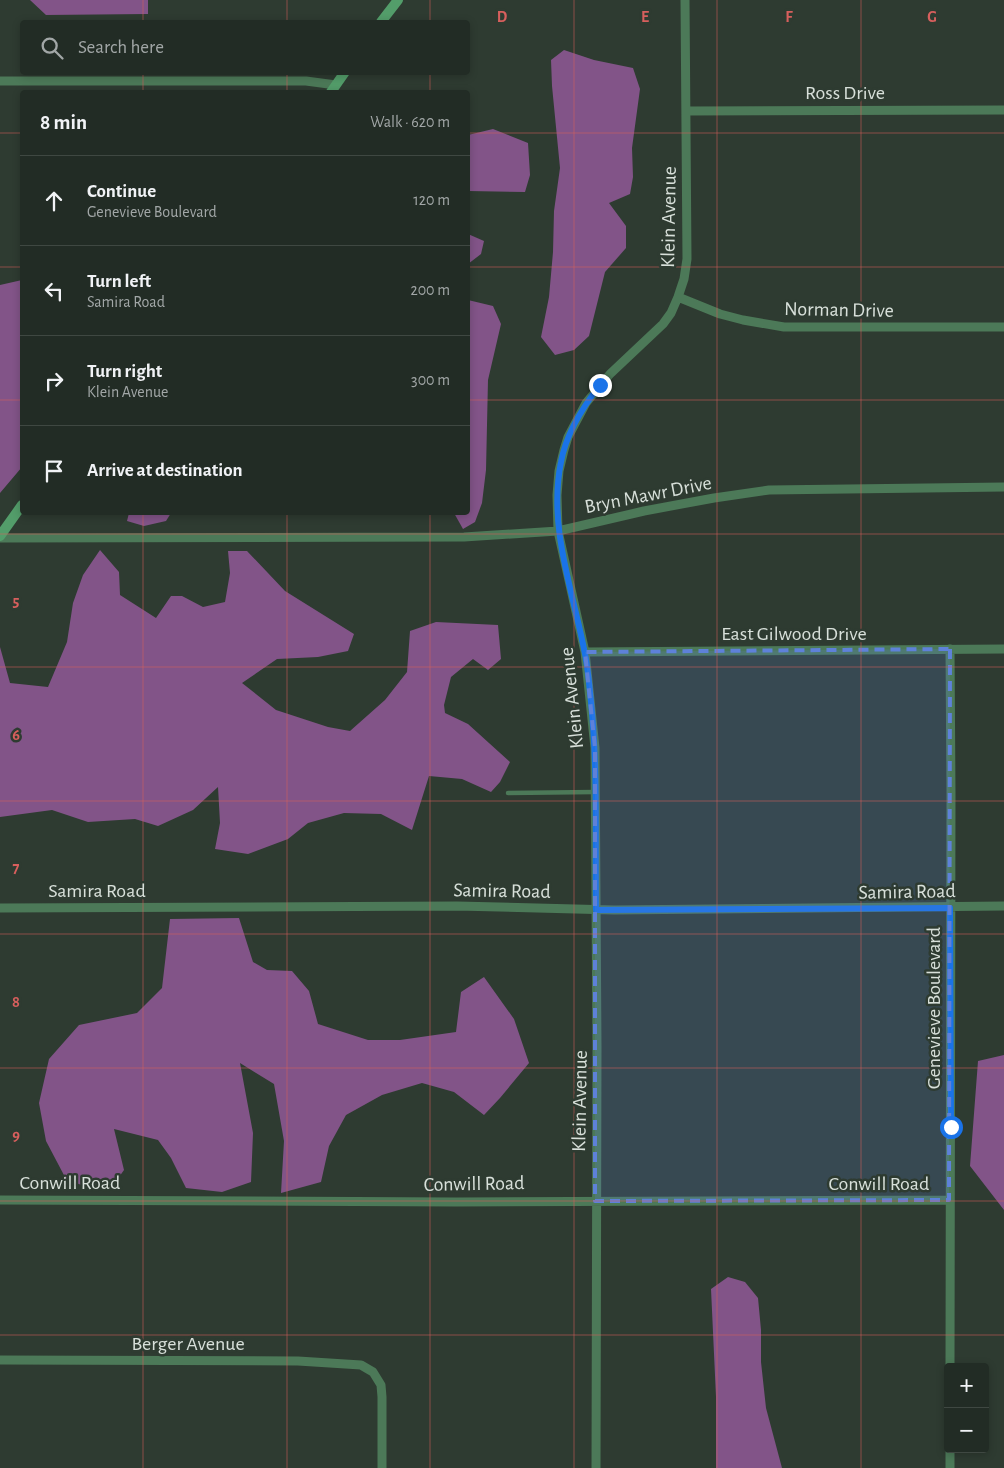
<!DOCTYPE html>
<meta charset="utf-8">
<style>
body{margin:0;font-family:"Alegreya Sans",sans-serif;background:#2a342d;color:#f1f3f6}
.controls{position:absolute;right:15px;bottom:15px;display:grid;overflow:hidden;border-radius:5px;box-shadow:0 2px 8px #0003}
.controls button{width:45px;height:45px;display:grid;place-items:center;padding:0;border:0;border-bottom:1px solid #3f4842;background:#222c25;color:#f1f3f6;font:25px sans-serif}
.stop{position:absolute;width:15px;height:15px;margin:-11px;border:4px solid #1a73e8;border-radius:50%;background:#fff}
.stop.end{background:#1a73e8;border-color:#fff;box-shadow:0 1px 5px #0008}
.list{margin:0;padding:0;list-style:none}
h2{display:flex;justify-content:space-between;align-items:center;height:65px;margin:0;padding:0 20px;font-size:21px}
h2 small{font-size:16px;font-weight:400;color:#a2a7a7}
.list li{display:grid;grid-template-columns:32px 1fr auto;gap:15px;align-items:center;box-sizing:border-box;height:90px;padding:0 20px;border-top:1px solid #3f4842}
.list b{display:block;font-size:19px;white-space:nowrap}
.list p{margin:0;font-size:16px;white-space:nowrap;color:#a2a7a7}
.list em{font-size:16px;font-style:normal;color:#a2a7a7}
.icon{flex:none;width:28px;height:28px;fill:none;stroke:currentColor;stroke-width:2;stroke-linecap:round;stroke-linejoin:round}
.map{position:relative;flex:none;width:1004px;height:1468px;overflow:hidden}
.search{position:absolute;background:#222c25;box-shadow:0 2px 8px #0003;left:20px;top:20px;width:450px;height:55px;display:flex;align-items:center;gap:12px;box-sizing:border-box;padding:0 18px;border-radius:5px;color:#a2a7a7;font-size:19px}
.panel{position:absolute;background:#222c25;box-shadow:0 2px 8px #0003;left:20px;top:90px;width:450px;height:425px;border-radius:5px}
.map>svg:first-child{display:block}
.forest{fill:#825488}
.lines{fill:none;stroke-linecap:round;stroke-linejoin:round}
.lane{stroke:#4c7958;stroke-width:4.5}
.street{stroke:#4c7958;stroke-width:9}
.secondary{stroke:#539d6a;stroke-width:10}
.route{stroke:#1a73e8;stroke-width:6}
.marked{fill:#5e81d9;fill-opacity:0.2;stroke:#5e81d9;stroke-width:4;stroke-dasharray:10 6;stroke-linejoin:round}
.grid{fill:none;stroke:#d75f5d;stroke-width:1;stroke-opacity:0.55}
.labels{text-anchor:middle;stroke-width:5;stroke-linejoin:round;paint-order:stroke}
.street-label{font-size:20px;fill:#d8e0da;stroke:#2e3b31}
.grid-label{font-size:16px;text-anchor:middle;font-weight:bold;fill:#d75f5d;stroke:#2e3b31;stroke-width:5;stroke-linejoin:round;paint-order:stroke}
</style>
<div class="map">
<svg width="1004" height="1468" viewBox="0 0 1004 1468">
<rect width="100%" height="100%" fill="#2e3b31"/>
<!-- forest -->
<path class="forest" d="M30 0H148V14L46 15Z
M564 50 594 60 633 68 640 89 632 148 633 177 630 194 609 203 626 226V248L605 272 589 336 574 350 555 355 541 337 549 297 553 252 554 211 560 168 552 86 551 60Z
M493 129 528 143 530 175 525 192 468 191V135Z
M468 234 484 241 481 254 468 264Z
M22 280V467L0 493V285Z
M468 300 493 306 501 324 488 380 486 470 482 503 475 522 463 529 454 513 468 512Z
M129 513V512L171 513 166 521 144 526 127 521Z
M100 550 119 572 120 595 156 618 171 596H182L203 607 225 602 230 573 228 551H247L285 591 354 634 348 651 318 657 277 659 242 683 276 710 328 727 350 731 385 700 407 672 410 631 436 622 498 625 501 659 488 670 473 659 451 677 444 705 445 713 468 724 510 762 500 782 491 792 462 779 429 776 412 830 381 814 344 813 308 823 288 839 248 854 215 849 220 823 218 787 193 810 158 826 135 819 88 822 52 810 0 817V647L10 683 48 687 67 642 73 603 83 575Z
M239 918 253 962 267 970 292 971 309 991 318 1024 368 1040H400L456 1032 461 992 484 977 514 1019 529 1063 500 1098 484 1115 454 1092 422 1083 382 1095 346 1115 329 1146 321 1182 281 1193 284 1141 274 1084 240 1063 253 1133 251 1182 222 1192 186 1188 171 1158 158 1140 114 1129 124 1170 114 1184 84 1186 66 1179 46 1141 39 1103 49 1059 79 1025 137 1013 162 988 170 919Z
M1004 1055V1210L970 1166 978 1061Z
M728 1277 745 1282 758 1298 761 1330V1362L766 1408 782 1468H716V1397L711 1289Z"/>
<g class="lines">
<!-- lane -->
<path class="lane" d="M508 793 595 792"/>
<!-- street -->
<path class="street" d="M0 81H306L336 85
M686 111 1004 110
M678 297 720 314 743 320 784 327H1004
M0 538 464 537 558 531 644 511 714 498 769 490 1004 487
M950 649 951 794 950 1367
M585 652 1004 649
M0 908 457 906 614 910 1004 906
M0 1200 456 1202 949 1200
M0 1360 298 1361 361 1365 373 1372 381 1385 382 1397V1468
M950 1449V1468
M596 1468 597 1047 595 748 585 652 558 531 557 495 559 471 564 450 568 437 586 403 610 374 663 324 671 313 678 297 684 279 687 259 685 0"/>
<!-- secondary -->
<path class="secondary" d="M381 22 398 0
M331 92 345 72
M0 536 22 505"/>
</g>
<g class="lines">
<!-- route -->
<path class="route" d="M600 385C582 408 566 434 561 462 548 525 572 588 584 649 588 666 589 684 591 702 598 771 595 841 596 910L950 908 951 1127"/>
</g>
<!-- marked area -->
<path class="marked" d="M950 649 949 1200 595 1201V748L585 652Z"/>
<!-- grid -->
<path class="grid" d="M143 0V22M287 0V22M430 0V22M574 0V1468M717 0V1468M861 0V1468M143 72V92M287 72V92M430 72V92M0 133H22M468 133H1004M0 267H22M468 267H1004M0 400H22M468 400H1004M143 512V1468M287 512V1468M430 512V1468M0 534H1004M0 667H1004M0 801H1004M0 934H1004M0 1068H1004M0 1201H1004M0 1335H1004"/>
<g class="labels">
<!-- street labels -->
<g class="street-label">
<text x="845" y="99">Ross Drive</text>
<text transform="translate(668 217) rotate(-89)" y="7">Klein Avenue</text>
<text transform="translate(839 309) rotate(1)" y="7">Norman Drive</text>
<text transform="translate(648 494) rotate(-11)" y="7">Bryn Mawr Drive</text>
<text x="794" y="640">East Gilwood Drive</text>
<text transform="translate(571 698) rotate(-96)" y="7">Klein Avenue</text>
<text x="97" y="897">Samira Road</text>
<text transform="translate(502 890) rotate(1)" y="7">Samira Road</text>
<text transform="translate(907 891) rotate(-1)" y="7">Samira Road</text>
<text transform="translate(933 1008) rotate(-90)" y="7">Genevieve Boulevard</text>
<text transform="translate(579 1101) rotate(-89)" y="7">Klein Avenue</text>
<text x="70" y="1189">Conwill Road</text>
<text transform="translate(474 1183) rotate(-1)" y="7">Conwill Road</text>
<text x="879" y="1190">Conwill Road</text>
<text x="188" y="1350">Berger Avenue</text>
</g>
</g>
<g class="grid-label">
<text x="502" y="22">D</text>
<text x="645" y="22">E</text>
<text x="789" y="22">F</text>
<text x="932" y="22">G</text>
<text x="16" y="606">5</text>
<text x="16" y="740">6</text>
<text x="16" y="873">7</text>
<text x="16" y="1007">8</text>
<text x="16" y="1140">9</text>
</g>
</svg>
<div class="controls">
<button>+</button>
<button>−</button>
</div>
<div class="stop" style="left:951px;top:1127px"></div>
<div class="stop end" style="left:600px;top:385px"></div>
<div class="search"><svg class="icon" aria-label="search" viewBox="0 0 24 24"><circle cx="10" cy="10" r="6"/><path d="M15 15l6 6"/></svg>Search here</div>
<section class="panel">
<h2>8 min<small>Walk · 620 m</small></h2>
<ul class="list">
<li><svg class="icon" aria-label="ahead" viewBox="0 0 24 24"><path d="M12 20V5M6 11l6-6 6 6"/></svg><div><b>Continue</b><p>Genevieve Boulevard</p></div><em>120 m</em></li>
<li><svg class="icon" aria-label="left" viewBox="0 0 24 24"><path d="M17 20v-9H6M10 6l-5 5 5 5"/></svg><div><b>Turn left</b><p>Samira Road</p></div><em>200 m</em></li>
<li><svg class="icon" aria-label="right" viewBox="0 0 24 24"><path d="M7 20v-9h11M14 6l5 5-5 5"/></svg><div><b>Turn right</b><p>Klein Avenue</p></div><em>300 m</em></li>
<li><svg class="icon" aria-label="arrive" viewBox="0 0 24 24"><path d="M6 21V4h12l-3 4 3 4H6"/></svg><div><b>Arrive at destination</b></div></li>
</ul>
</section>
</div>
